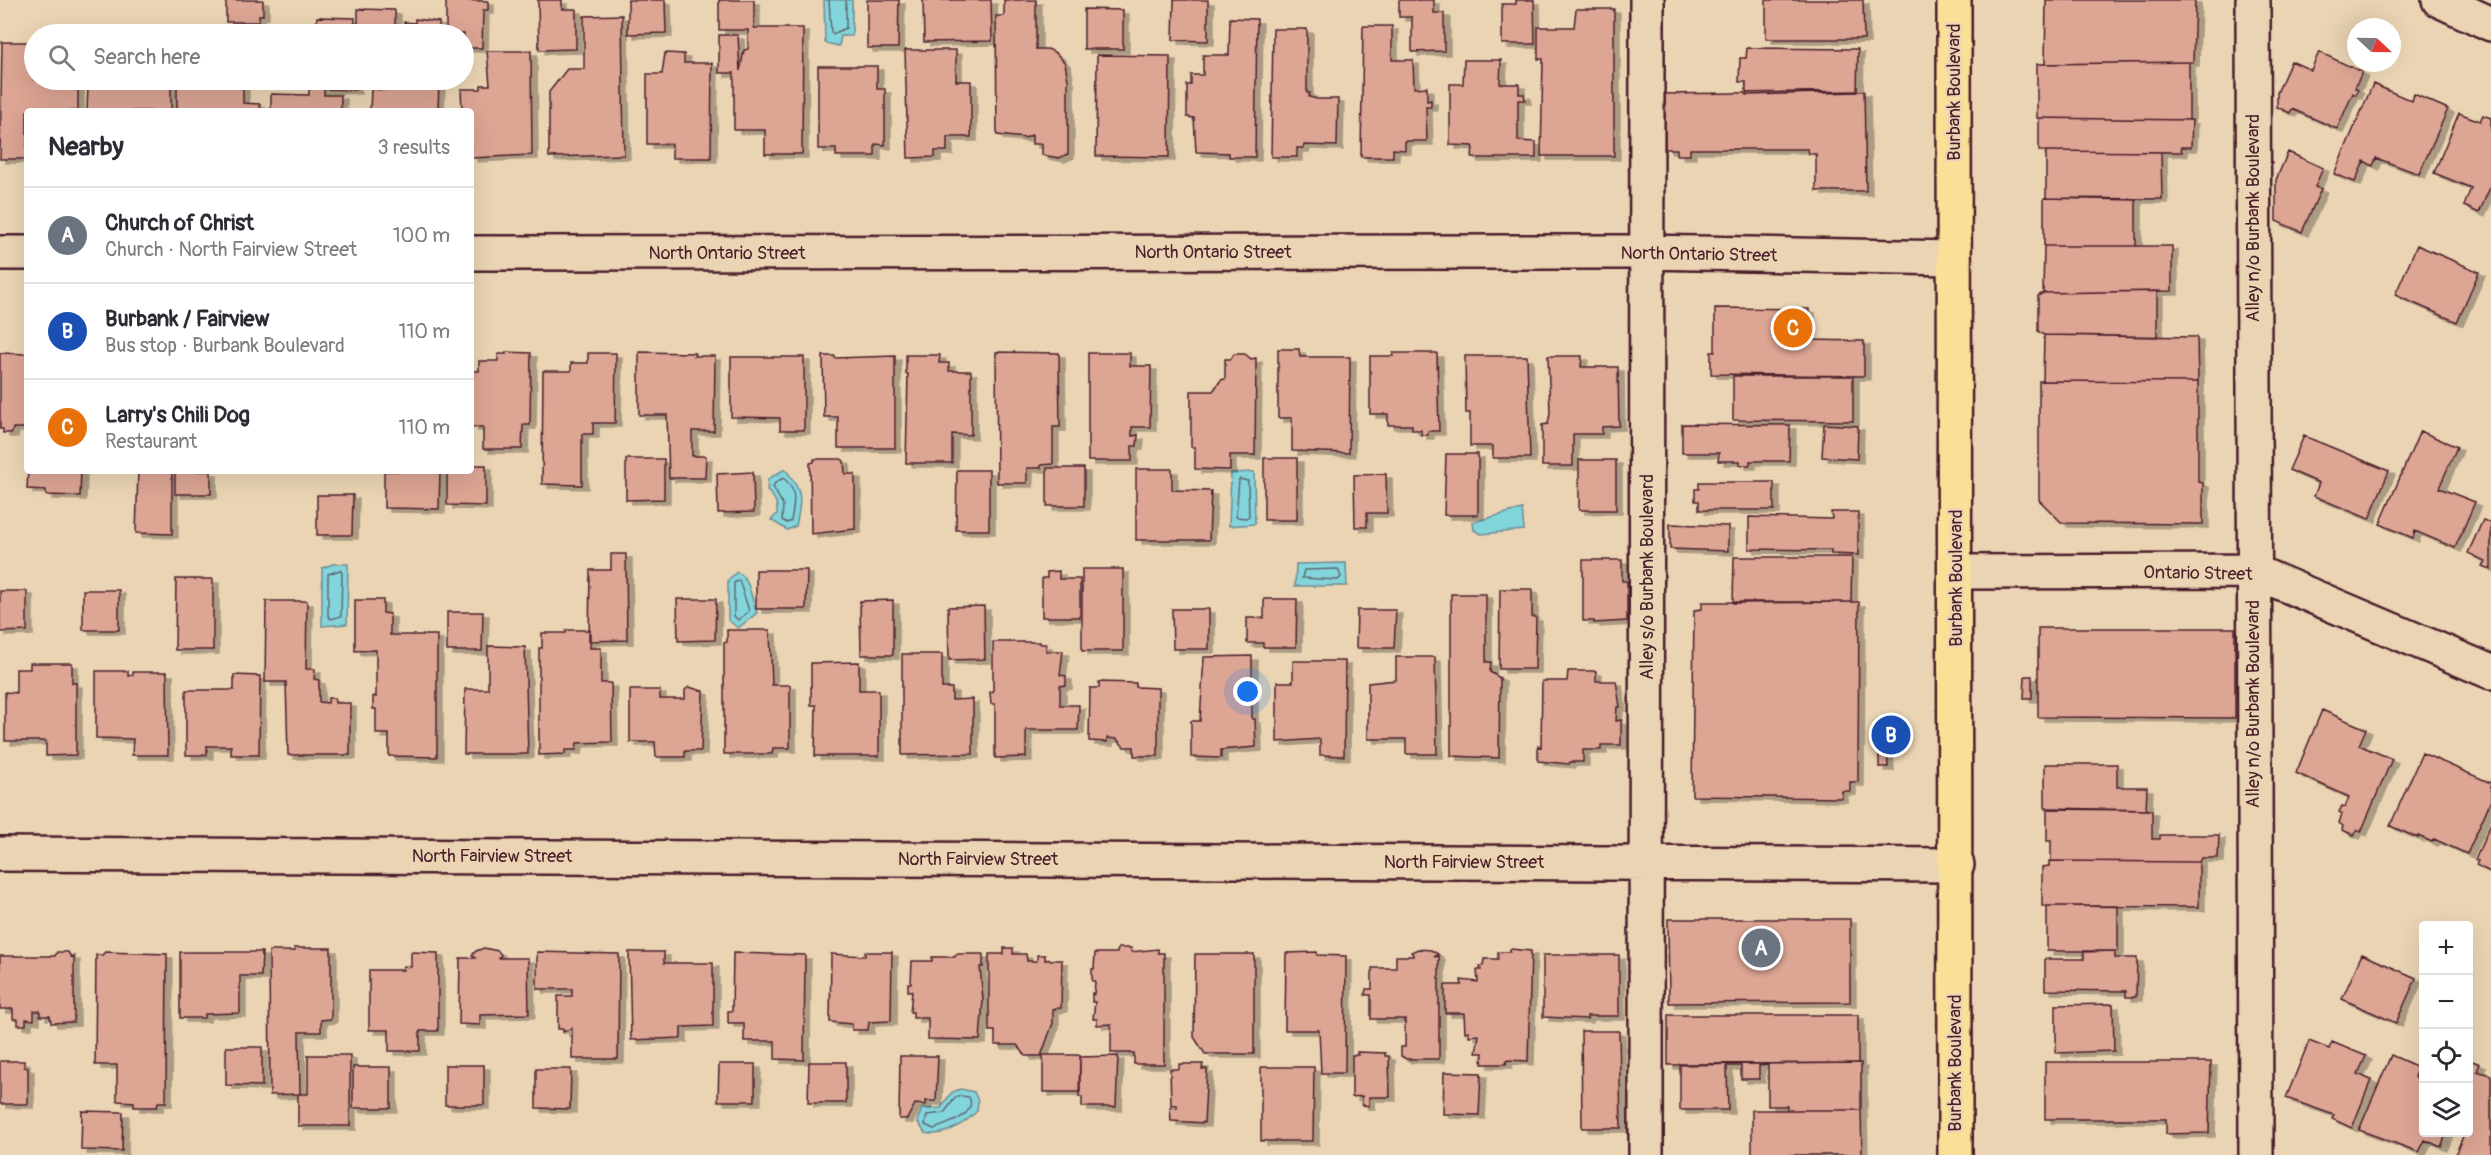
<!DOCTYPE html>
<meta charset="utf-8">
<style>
body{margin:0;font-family:Pangolin,sans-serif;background:#f7f7f7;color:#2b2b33}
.controls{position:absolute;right:18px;bottom:18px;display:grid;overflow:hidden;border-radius:6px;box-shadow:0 6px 24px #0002}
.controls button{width:54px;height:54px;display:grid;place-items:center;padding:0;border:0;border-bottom:2px solid #e1e1e2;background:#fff;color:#2b2b33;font:30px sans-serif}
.compass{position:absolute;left:2347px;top:18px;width:54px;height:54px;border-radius:50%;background:#fff;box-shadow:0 6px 24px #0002;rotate:112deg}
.you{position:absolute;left:1248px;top:692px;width:21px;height:21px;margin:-15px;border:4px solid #fff;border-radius:50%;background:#1a73e8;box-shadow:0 0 0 9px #1a73e833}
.badge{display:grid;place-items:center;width:39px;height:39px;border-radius:50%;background:#c8321e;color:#fff;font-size:20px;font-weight:700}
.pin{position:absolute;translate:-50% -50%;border:3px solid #fff;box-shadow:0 2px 6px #0006}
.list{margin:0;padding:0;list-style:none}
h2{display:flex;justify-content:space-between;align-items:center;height:78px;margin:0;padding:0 24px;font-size:26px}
h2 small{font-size:20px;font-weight:400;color:#7c7c81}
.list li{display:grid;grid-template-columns:39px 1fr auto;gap:18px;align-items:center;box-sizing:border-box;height:96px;padding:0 24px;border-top:2px solid #e1e1e2}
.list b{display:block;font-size:22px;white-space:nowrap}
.list p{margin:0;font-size:20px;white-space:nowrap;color:#7c7c81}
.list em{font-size:20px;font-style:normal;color:#7c7c81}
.icon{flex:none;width:33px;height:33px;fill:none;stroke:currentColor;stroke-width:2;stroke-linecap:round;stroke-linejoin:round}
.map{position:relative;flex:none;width:2491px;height:1155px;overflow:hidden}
.search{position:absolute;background:#fff;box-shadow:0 6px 24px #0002;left:24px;top:24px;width:450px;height:66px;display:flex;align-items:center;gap:15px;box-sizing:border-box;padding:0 21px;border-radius:33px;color:#7c7c81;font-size:22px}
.panel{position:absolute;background:#fff;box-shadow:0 6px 24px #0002;left:24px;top:108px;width:450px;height:366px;border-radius:6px}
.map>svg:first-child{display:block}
.water{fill:#83d5dc;stroke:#6c8c95;stroke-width:1.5}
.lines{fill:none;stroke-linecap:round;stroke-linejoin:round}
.shore{stroke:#616872;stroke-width:1.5}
.building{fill:#dca594;stroke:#4a1f2b;stroke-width:1.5;filter:url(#shadow)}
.minor-casing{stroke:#4a1f2b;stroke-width:38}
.major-casing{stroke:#4a1f2b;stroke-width:38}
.minor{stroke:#ead4b3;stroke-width:33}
.major{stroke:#fadf96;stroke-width:33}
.labels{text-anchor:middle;stroke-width:4.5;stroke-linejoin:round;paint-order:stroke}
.street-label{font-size:18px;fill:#4a1f2b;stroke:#ead4b3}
</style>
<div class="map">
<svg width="2491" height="1155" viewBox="0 0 2491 1155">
<defs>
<filter id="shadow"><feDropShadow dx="6" dy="4" stdDeviation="0" flood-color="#0004"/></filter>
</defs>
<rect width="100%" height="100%" fill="#ead4b3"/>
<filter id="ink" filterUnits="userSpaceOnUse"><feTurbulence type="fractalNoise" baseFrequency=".0167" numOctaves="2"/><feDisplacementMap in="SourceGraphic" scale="12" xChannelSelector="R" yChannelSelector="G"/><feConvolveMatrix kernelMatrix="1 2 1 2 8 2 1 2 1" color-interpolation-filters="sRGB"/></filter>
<g filter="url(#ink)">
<!-- water -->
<path class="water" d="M824 0H852V36H841L839 46 825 43Z
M785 469C803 491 802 499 796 526L787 530 771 520 777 514C778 503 775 498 767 491L768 479Z
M1254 472 1255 524 1229 526 1231 473Z
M1522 509 1524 530 1481 534 1474 530 1473 522Z
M1346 563 1347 586H1295L1296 564Z
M333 564H348L347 624 322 626V568Z
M737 572C751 578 751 601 757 613L738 628 728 620V580Z
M960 1089 974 1092 978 1101 977 1111C964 1124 943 1138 925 1133L917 1121 922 1109 941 1108 951 1093Z"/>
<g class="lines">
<!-- shore -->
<path class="shore" d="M829 0 831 32 833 34 846 28V0
M783 478C798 489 794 504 791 521L787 523 782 520 783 505 773 487 775 483Z
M1239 479 1248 481 1249 516 1246 518 1236 517Z
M1338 569 1341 577 1338 580 1302 578 1304 570Z
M340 570 342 573 341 616 331 619 328 616V574Z
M739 580 749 611 738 620 734 616V583Z
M961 1096 969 1097C978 1115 947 1124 934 1129L925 1125 927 1115 944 1113 955 1098Z"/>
</g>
<!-- building -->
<path class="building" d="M226 0H263V15H259V22H226Z
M446 0 488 1V10H483L482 48H464V34H446Z
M538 0H562V9H576V49L539 50Z
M628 0H665L666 33 628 34Z
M719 0H754V28H803L802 154H765V130H734V73H719V35H738L740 71 744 50 748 49V30H719Z
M867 0H899L898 48H867Z
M923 0H991L992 41 924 42Z
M1004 0H1036V49H1048L1056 53 1065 63 1068 80V154L1059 158 1042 155V144H1032V135L1025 138 997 135 996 16H1004Z
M1174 0H1208V41L1173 40Z
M1399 0H1434V13H1444V51L1412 52V17H1399Z
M1516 0H1534L1535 44H1502V4H1516Z
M1766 0H1863L1864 39H1766Z
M2046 0H2195L2193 62 2045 64Z
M358 9 395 10V34H358Z
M1084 9 1123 10V49H1084Z
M1576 9H1614V156H1541L1543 59H1538V27H1574Z
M622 15 624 155 549 157V92L567 69H584V16Z
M317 17 355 18 354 34H316Z
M1230 18 1257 19 1255 157H1229V153L1196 152 1194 118 1187 117V85H1191V75H1203V55H1229Z
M415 19 439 22V34H404V22L415 23Z
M1363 26H1392V60H1413L1414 88 1427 87V101L1431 100V107H1426L1427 141H1405V150L1393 149V157H1361Z
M1273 29H1307V93H1310L1309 97 1317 99H1338L1337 146 1304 145 1303 148H1297V157H1271Z
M84 31 171 32V34H84Z
M2 42H33L34 80H78V111H27V159H0Z
M1747 48 1858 49 1857 92 1746 95V82H1739L1740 58H1746Z
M905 50H956V81H971V137H947V151H935V157L908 158Z
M487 51H531L532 155 471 158V111H462L461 89H481V85H490Z
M2319 52 2362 72 2355 88 2358 90 2356 95 2353 93 2337 129 2292 109 2290 113 2277 107V93L2291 61 2311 70Z
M665 53 684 54V63H712L711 158H672V144H647V74H662Z
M1097 55 1170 56 1169 157 1096 156Z
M1464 60H1501L1500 84H1519V94H1524L1525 100H1518V141L1536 142V158H1472L1473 146 1450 145V84H1463Z
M2189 62V120L2037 118V64Z
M818 66H877V89H885V145L875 144V156H836V149H818Z
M84 80H171V111H87L88 85 84 86Z
M177 80H243V103L260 104V111H177Z
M315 80H355V90L324 89V95H341V111H271V94L309 95V88H315Z
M386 80H439L438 111H370L371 89 386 90Z
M2373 84 2412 101 2414 94 2448 109 2419 174 2376 158 2373 166 2364 161 2355 182 2334 174Z
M1864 91 1866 191H1816V154H1809L1808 149H1690V155H1677V149H1665L1664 94Z
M2459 113 2480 121 2483 115 2491 118V185L2479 213 2464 206 2471 188 2434 173Z
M2039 118 2192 120 2191 147H2181L2182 152 2039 151Z
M2046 151 2161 152 2162 199 2046 198Z
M2288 152 2323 168 2315 187 2321 189 2302 232 2276 221V180Z
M2044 198 2136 200V246H2044Z
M2417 245 2479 272 2457 322 2395 295Z
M2044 246H2172V291L2043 293Z
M2157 291V337L2044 335 2038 331V296L2043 293Z
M1715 308 1809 309 1808 340 1864 341V376L1711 374V352H1715Z
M2044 335 2197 337 2198 382 2043 381Z
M1278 349H1299L1300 357H1350L1349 453 1292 451V418H1278Z
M506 352 531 353 530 425H523L522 449H483V427H472L471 425V371H479V361H498V354H506Z
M639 352 695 353 694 356H715L714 431H692V456H706L705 478H669L667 415H639Z
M996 352 1059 353 1060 427H1053V464L1041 465V468H1027V483H997Z
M0 353 27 354V428H13L12 433H3V429H0Z
M588 353H616L615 423H593V434H582V485L542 484 543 371H571V363H588Z
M1088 353H1130V366H1151L1150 427H1132V436L1138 435 1137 446H1132V461H1088Z
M1393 353H1437L1439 431H1428V435H1421V430H1412V425H1388V414H1370V356H1393Z
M1234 354H1245L1251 359 1256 358 1255 455H1230V470L1195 469V447H1191V391H1213L1221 380 1225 379V359H1231Z
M906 355H940L939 363H949V371H971V435L952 434V463H906L908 374H906Z
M823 356H835V358L895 356V448H838V417H824Z
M1465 356H1527L1530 458H1493V446H1470V413H1466Z
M1548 356H1582L1581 367H1618L1619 426 1602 427V434H1573V466H1542V425L1548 424 1550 413Z
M731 357H804V430H780V418L731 417Z
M1733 376H1853V421L1733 420Z
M2039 381 2198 382V482L2203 483V524L2062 523 2039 500Z
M1682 424 1790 425 1789 461H1750V465H1740V461H1718L1719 453H1682Z
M1824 424 1858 426 1857 459 1822 457Z
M2420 431 2457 447 2439 488 2475 502 2455 548 2415 531 2413 538 2380 524Z
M2304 436 2389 471 2369 519 2314 496 2319 483 2289 470Z
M1446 454H1478V515H1444Z
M1264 458H1297V520H1264Z
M626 459H664V499L626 500Z
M814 459H841L844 461 845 474H855V529L811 534 810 463 814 462Z
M1579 460H1616V510H1579Z
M471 465H486V506L447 505V471H471Z
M1047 468H1084V506H1047Z
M1136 469H1172V490L1211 491 1209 540H1136Z
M957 470H989V530H956Z
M28 471H81L80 496 46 495V490L27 489Z
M138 471H172V534L136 533Z
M175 471H211V494H175Z
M384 471H440L439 509 384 508Z
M753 472 754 512 718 513 717 474Z
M1386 474 1387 513H1367V527H1355L1354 475Z
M1699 482H1774V510H1699V501H1695V489H1699Z
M317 495H353L352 535H317Z
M1831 512H1858V555L1831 554V550L1749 549V517L1832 519Z
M2483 520 2491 523V570L2482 566 2485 561 2468 553Z
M1670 524 1728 526V551L1670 549Z
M611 554H626L627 640 589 641 590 570H611Z
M1734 557H1852L1851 602 1733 603Z
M1583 560H1622V581H1627V621L1594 623V621H1583Z
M1082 569H1123V651H1082Z
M756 570H807L806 609H756Z
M1059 571V579H1080V617H1042V578H1047V572Z
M176 579H213V650H175Z
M1500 589H1532V617H1536L1535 669H1499Z
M83 590H119V630H83Z
M0 591H27V631L0 632Z
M1451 594H1486V662H1491L1490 672 1500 678 1499 758 1451 756Z
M677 599H716L715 640 678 641Z
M1264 599H1297L1296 647H1263V643H1247V618H1264Z
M355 600H383V613L390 614V635H437V757L389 756V734H376V709H373V696L376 697V650L355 651Z
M893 600V655H861L860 601Z
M266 601H307L306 669H315L314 679 319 680V702L328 703V698H335V703H350V755H288L286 682H265Z
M1702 602H1859L1858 782H1850V791H1842V798L1692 796 1694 610 1702 609Z
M984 606 985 659 949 660 948 607Z
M1172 609H1209V649H1173Z
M1357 610H1396L1394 648H1356Z
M447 612H483L482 651H447Z
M2038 628H2235V718L2038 717Z
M566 630H590V648H601V683H611L612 742 577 743 576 750H565V754L539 755V648H542V633H566Z
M727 630H770L772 685H790V748H773L772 754H724V643L727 642Z
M993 642H1040V644H1046V651H1063L1060 675 1066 676V685L1060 686V705H1079L1078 730H1026V757L995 758V704H991L990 692H993Z
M488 646 525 647 528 754H464L465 689H488Z
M902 654H942V688H952V700L973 699V754L902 755Z
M1252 656V719H1255L1256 747 1221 750V758L1191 757V721H1200L1204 657Z
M1396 657H1435L1437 754H1406V739H1368V683L1396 680Z
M1293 661H1345L1344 756 1320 755V739L1277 742V682H1293Z
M859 662V690H879V756H815L816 705H811V663Z
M30 663H72V683H76V755L46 756V741H5V692L16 693V669H30Z
M96 671H128V676L133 675V672H167L168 755H132L133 739 96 738Z
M1568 671H1596V681H1616L1620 707H1617L1616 721 1621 720V745H1601V750H1583V762H1570L1569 764 1538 761V746L1541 747 1542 681H1567Z
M234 675 260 676 259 755H231V746H207V755H186V690H234Z
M2025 676H2032V698H2024Z
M1099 682 1136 683V687L1158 688V756H1134V747H1124L1117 739 1107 738V742L1089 741 1090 688H1099Z
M689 687 703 691 701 751H685V757H656L655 742H630V690H660V699H685V690Z
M2322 710 2366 729 2359 745 2392 759 2361 832 2357 830 2354 835 2342 830 2343 826 2339 823 2342 814 2339 812 2342 806 2345 807 2349 797 2296 773Z
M1887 744 1888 767H1879V745Z
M2422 753 2491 783V800L2467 854 2434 839 2432 842 2418 836V838L2390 826Z
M2045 764H2117V787H2147L2146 810 2045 809Z
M2047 808 2152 810V839H2160V835H2219L2218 858H2201L2199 862 2051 861V841H2047Z
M2491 823V870L2490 872 2476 865 2478 861 2475 860Z
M2049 861 2199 862V907L2042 906V867L2049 866Z
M2047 906H2118V951H2047Z
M1668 919H1850V1002L1669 1003Z
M294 948H331V1019L321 1020V1032H299L300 1094 270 1095 269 951H295Z
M484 948 498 951 501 955 499 958H528L529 1014 480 1015V1025L459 1024 460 958H475L472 955 476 951Z
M1004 948H1013V954H1026L1027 961H1037V955H1045V960H1062L1061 1008 1053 1009V1023L1041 1056H1026L1017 1045H995V1031H989V954H1004Z
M1118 948H1131V952L1158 949V953H1164V1064H1134V1053H1111V1024L1097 1025V1019H1093L1095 1002H1092V993L1094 994 1095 981H1092V969H1094L1095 953H1117Z
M1418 949 1431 950 1438 954 1434 957 1439 956V1059H1406L1401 1056V1047H1405V1019H1371V995H1365L1366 989H1372V968H1396V956H1414L1411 952Z
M1510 949 1531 951 1528 1061 1507 1060 1506 1064H1482L1483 1053H1476L1479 1035 1469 1036V1031L1465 1032 1464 1013H1445V985H1462L1461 980 1478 982 1477 970H1481L1480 966H1483L1484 959H1498V952H1510Z
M2115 951V958H2137L2136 997H2126V991L2045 990V959H2084V952Z
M57 952H68L71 957 74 956V1022L51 1023 50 1016H40V1011H34V1020L26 1019V1025H18V1019H13V1009H0V956H55Z
M105 952 167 954 166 1102H158L157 1107H134V1102L117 1101V1065H95L96 955H102Z
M180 952H262L261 976H240V1013L205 1014 204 1018H180Z
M411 952 438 953V1031H420V1051H389V1030H369V970H403V966L411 967Z
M537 952 619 954 618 1059H572V1028L563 1032V1029H558V996H572V989H537Z
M629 952H664V963H713V1026L681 1027V1038L631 1040Z
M865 952H892L891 1021 869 1022 868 1030H852V1024L830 1022 831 954 865 956Z
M1317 952V955L1346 956 1345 1073H1321L1319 1030H1285L1286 953Z
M733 953 805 955 804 1060 775 1059V1041H744V1023H728V1011H732Z
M956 954H983V967H980L983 1000 980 1040 928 1039V1018H913V1012H910L912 991H908V983H911L912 961H932V957H955Z
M1195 954H1254V1054H1205L1194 1037Z
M2362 954 2416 978 2396 1023 2342 999Z
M1543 955H1619V1016H1587V1019L1543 1017Z
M2113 1004 2114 1051 2056 1053V1005Z
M1668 1015H1858V1063L1668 1065Z
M1581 1031H1619L1621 1128H1582Z
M2309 1041 2329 1049 2332 1042 2366 1056 2358 1074 2371 1080 2352 1128 2332 1119 2334 1115 2286 1098Z
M226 1047H262V1086L226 1085Z
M1357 1052 1385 1053V1056H1389L1390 1097H1369V1106L1362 1105V1096L1352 1097V1055H1358Z
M308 1055H350V1126H298V1094H308Z
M1043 1055H1080V1092H1043Z
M2391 1055 2418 1067 2414 1077 2424 1081V1132H2447L2441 1147 2425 1140 2419 1152 2359 1130Z
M900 1056H938L936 1101H926V1105L915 1104 907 1119H899Z
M1118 1056 1116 1107H1082V1097H1079L1080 1057Z
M2470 1060 2480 1064 2477 1071 2491 1075V1155H2455L2464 1134 2461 1132H2468V1092L2474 1079 2468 1077Z
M0 1061H24V1067L28 1068V1104H0Z
M809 1062H846V1103H808Z
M2045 1062H2211L2209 1133 2166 1134V1119H2045Z
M1861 1063V1110H1787V1106H1768V1065L1759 1066V1079H1741V1066H1727L1728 1110H1680V1064Z
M719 1064H755V1101H718Z
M1179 1064H1203L1202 1069H1207L1204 1123 1171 1121 1170 1107 1177 1108V1105H1171L1170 1069H1179Z
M445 1065H484V1105H445Z
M353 1067H391V1108H353Z
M1261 1067H1314L1313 1141H1261Z
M536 1069H571L570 1109 536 1108Z
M1444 1072 1481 1073 1479 1115 1443 1114Z
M1752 1110H1861L1862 1155H1752Z
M82 1111 123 1112 122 1151 81 1150Z"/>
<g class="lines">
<!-- minor casing -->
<g class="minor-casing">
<path id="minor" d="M2253 0 2256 1155
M2439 0 2491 24
M0 253H27
M471 253 1646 252 1954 258
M1956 572 2253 571 2491 672
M0 854 1957 865
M1646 1155 1647 0"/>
</g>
<!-- major casing -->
<g class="major-casing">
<path id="major" d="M1954 0 1955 1155"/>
</g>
<!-- minor -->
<use href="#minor" class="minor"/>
<!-- major -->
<use href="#major" class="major"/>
</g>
</g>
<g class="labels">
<!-- street labels -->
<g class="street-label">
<text transform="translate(1954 92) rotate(-90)" y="6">Burbank Boulevard</text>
<text transform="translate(2253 218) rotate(-90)" y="6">Alley n/o Burbank Boulevard</text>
<text x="1213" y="258">North Ontario Street</text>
<text x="727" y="259">North Ontario Street</text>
<text transform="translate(1699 254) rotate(1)" y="6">North Ontario Street</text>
<text transform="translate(2198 573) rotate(1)" y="6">Ontario Street</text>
<text transform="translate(1647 577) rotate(-90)" y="6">Alley s/o Burbank Boulevard</text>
<text transform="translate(1956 578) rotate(-90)" y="6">Burbank Boulevard</text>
<text transform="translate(2253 704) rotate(-90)" y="6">Alley n/o Burbank Boulevard</text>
<text x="492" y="862">North Fairview Street</text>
<text x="978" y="865">North Fairview Street</text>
<text x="1464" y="868">North Fairview Street</text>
<text transform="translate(1955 1063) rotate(-90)" y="6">Burbank Boulevard</text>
</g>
</g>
</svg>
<div class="controls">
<button>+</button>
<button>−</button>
<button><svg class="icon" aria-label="locate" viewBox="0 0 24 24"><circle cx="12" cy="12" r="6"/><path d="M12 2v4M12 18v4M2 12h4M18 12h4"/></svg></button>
<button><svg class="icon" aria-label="layers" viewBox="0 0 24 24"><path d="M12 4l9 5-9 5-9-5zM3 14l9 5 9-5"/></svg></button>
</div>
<svg class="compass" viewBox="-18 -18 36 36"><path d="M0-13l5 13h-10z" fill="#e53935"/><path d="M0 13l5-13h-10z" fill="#7c7c81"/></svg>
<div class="you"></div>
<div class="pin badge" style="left:1761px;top:948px;background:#6b7280">A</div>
<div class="pin badge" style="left:1891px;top:735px;background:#1a4fb4">B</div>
<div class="pin badge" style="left:1793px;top:328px;background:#e8710a">C</div>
<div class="search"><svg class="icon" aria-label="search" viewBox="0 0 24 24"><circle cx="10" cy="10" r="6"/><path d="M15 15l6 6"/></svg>Search here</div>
<section class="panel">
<h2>Nearby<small>3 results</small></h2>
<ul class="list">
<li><span class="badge" style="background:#6b7280">A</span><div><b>Church of Christ</b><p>Church · North Fairview Street</p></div><em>100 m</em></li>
<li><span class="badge" style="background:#1a4fb4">B</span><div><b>Burbank / Fairview</b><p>Bus stop · Burbank Boulevard</p></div><em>110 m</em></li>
<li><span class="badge" style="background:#e8710a">C</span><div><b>Larry's Chili Dog</b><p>Restaurant</p></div><em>110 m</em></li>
</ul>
</section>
</div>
